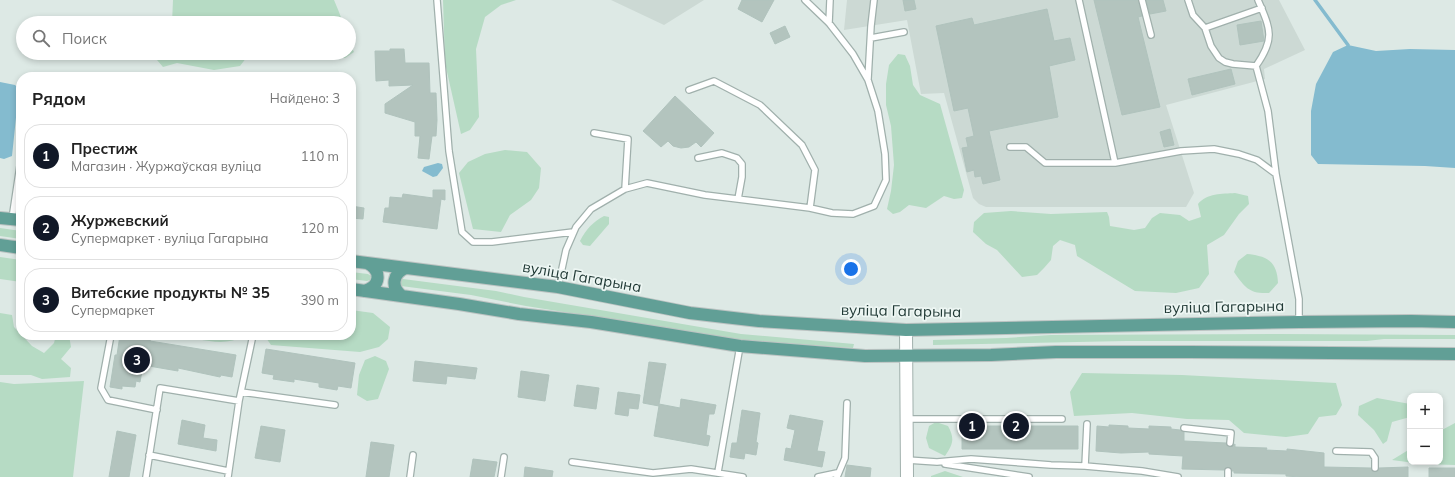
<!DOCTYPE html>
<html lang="ru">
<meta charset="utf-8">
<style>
body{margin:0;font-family:Mulish,sans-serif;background:#f6f6f6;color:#222}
.controls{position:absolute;right:12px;bottom:12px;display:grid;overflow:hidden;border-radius:8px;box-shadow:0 2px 6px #0003}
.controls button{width:36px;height:36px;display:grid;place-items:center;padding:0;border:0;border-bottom:1px solid #e0e0e0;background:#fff;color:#222;font:20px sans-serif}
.you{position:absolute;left:851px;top:269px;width:14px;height:14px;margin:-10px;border:3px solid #fff;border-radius:50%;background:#1a73e8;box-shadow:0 0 0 6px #1a73e833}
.badge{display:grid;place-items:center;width:26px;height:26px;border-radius:50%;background:#111827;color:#fff;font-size:13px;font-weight:700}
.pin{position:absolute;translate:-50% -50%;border:2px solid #fff;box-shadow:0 1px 4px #0006}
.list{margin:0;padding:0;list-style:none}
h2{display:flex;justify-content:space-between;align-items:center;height:52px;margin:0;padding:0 16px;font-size:17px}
h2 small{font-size:13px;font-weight:400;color:#767676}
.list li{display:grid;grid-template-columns:26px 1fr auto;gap:12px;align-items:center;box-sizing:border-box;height:64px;margin:0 8px 8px;padding:0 8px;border:1px solid #e0e0e0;border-radius:16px}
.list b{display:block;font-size:15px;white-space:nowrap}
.list p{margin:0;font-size:13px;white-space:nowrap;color:#767676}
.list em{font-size:13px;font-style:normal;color:#767676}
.icon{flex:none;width:22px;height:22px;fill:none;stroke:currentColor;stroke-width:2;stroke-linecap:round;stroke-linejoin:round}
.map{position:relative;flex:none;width:1455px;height:477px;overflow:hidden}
.search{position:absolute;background:#fff;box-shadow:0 2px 6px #0003;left:16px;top:16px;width:340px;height:44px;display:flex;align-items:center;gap:10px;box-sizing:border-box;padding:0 14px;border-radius:22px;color:#767676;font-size:15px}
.panel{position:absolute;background:#fff;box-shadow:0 2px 6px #0003;left:16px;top:72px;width:340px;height:268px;border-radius:16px}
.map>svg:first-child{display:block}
.built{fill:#ccd9d4}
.green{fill:#b6dbc4}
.water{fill:#84bbcf}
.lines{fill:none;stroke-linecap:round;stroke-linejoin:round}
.stream{stroke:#84bbcf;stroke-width:3.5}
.building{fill:#b3c4be;stroke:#b0c3bd}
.service-casing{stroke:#a0b0ac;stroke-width:8}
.tertiary-casing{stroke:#a0b0ac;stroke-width:14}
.primary-casing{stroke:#bcc3c2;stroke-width:14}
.service{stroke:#fff;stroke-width:5.5}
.tertiary{stroke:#fff;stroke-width:12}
.primary{stroke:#619f96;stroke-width:12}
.labels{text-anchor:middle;stroke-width:3.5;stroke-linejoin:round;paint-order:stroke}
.street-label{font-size:15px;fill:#1f3834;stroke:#edf6f3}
</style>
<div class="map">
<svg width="1455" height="477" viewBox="0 0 1455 477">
<rect width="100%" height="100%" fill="#dde9e5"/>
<!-- built -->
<path class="built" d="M611 0H704L664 25Z
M847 0H1279L1305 50 1264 69 1265 79 1166 105 1194 193 1186 207H986L979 204 973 198 944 93 921 94 907 20 844 30Z"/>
<!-- green -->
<path class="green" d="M173 0H334L339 12 343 23H172Z
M443 0H516L501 5 485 17 476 49 479 117 470 130 461 134 445 63Z
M349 42 354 52 345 58H333L329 53H349Z
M151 53H250L240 66 214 70 177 63 163 67Z
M898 54 905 55 910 66 913 85 920 95 940 104 964 190 962 198 954 199 944 196 926 208 909 205 900 212 893 214 887 209 891 191 894 165 891 126 886 105V84L889 65Z
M505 150 527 152 541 168 539 188 531 200 510 215 501 232 473 229 459 173 468 162 485 154Z
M1235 193 1248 196 1249 204 1239 214 1224 235 1207 245 1209 274 1199 288 1176 293 1135 291 1077 256 1075 245 1060 240 1053 246 1051 260 1044 268 1037 275 1022 277 997 250 986 244 973 232 974 222 984 213 1011 211 1051 214 1107 212 1109 217 1110 226 1134 230 1145 228 1152 218 1160 213 1180 215 1189 221 1201 217 1198 204C1207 193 1222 194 1235 193Z
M604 216 609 217V224L590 246 583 245 580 241C586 229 593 222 604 216Z
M0 228 21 231V239L0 236Z
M1247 254C1267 256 1277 261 1278 283L1269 293C1250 294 1245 288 1234 272L1238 261Z
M0 257 21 260V282L0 279Z
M351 272 368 274 371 276 370 280 367 281 351 279Z
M403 279 496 291 524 297 741 334 854 344 853 348 740 340 526 306 471 295 401 286 399 283 400 280Z
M351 310 373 313 390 327 388 339 379 347 360 352 271 345 264 335H351Z
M0 313 12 315 14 327 32 346 44 353 54 343 56 335H69L71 347 61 359 71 368 70 377 42 379 31 375H0Z
M1281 334 1455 335V339H1384L1367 341H1126L933 345V340L1006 338 1051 335Z
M178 335H243C227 349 196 338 178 335Z
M375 356 386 361 389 369 378 399 367 401 357 395 359 375 365 360Z
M1082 373 1182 375 1336 383 1342 405 1336 415 1319 417 1308 434 1286 437 1244 433 1229 420 1187 419 1132 413 1074 416 1070 392Z
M84 381 73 477H0V382L14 384Z
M1377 398 1410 404V417L1392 422 1387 441 1383 444 1374 430 1358 415 1359 406Z
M936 422 948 426C955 439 953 444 945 456L929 448 926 438 929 426Z
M1455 423V465L1422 464 1392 460 1410 449V462H1440V431Z
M945 471 963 477H931V476Z"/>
<!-- water -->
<path class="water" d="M1348 45 1376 51 1410 49 1455 50V168L1425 166 1318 164 1311 155V111L1316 84 1333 52Z
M0 82 15 85 19 89 12 156 4 159 0 158Z
M438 163 442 164 443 168 437 176 433 177 422 171 424 167Z"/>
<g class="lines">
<!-- stream -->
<path class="stream" d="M1315 0 1348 45"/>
</g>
<!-- building -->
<path class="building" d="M742 0H774L762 22 738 9Z
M903 0H914L916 9 905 11Z
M1094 0H1138L1142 16 1138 17 1160 107 1122 115Z
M1146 0H1163L1166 11 1150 14Z
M1047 9 1054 41 1070 38 1075 60 1049 66 1058 117 989 131 1000 180 983 184 981 176 975 177 974 170 967 172 962 148 968 147 966 138 974 136 968 108 954 111 936 26 972 18 974 25Z
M1261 21 1264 41 1240 45 1237 25Z
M785 26 790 37 775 44 770 33Z
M390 49H404L405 63H429L430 93H436L437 120 436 136H432L429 159 418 158 420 136H415V122L385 113V104L413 85 389 86V80L376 81 375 51H390Z
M1231 69 1235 84 1192 95 1188 79Z
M675 96 714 133 701 147 696 142 689 147 681 148 673 146 668 141 661 147 643 131Z
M1170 129 1174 145 1164 147 1160 132Z
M433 190H445V200L441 199 437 229 383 222 385 208H389L390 197 402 198 403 194 433 198Z
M351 206 364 208 363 219 351 218Z
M120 335H137L151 337 150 341 236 355 232 377 221 375 220 377 178 368V371L143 365 140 382 136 381 135 387 122 386V389L110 387 115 355H117Z
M266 349 355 363 351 388 338 386 337 390 319 387V383L294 379V382L273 379 274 375 262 373Z
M415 361 477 368 475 379 447 376 446 384 413 381Z
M649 362 666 364 659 404 680 408 681 399 716 405 714 414H709L706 435 710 436 708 446 654 436 659 406 643 403Z
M521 371 549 375 545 401 518 397Z
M577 385 599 388 596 409 574 406Z
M618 392 640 395 638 409 629 408 628 416 615 414Z
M742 410 760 413 756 442 758 443 756 455 745 453 744 459 730 457 732 443H737Z
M790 415 823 421 817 451 825 452 822 467 784 460 786 448 791 449 795 430 787 428Z
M182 420 205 425 203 438 217 440 216 451 178 444Z
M1109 425 1128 426V428L1149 429V426L1171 427V429L1180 430 1184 432V441L1226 443 1227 446 1230 447 1235 444V447L1267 448 1266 450 1287 451V449L1324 453V467L1371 468 1372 470 1375 472 1377 471 1379 468 1408 467V477H1300L1286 476V474L1234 473V471H1232L1228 467 1226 468 1224 470 1182 469 1183 456 1149 454V452L1121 453 1096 451 1097 426 1109 427Z
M261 426 285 430 280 462 255 458Z
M962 426H1078V449H962Z
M117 431 136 435 129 477H109Z
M371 442 394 445 389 477H366Z
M473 459 497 462 494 477H470Z
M847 465 871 468 870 477H845Z
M525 467 553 471 552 477H524Z
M1429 468H1455V477H1429Z"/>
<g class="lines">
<!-- service casing -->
<g class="service-casing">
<path id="service" d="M437 0 449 151 462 232 473 242H492L573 232
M1079 0 1115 163
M1142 0 1151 35
M1188 0 1193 15 1205 28 1211 46 1219 58 1225 62 1233 64 1256 66
M1258 0C1271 30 1275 39 1256 66L1268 111 1276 174
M829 23 830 0
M1205 28 1262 8
M871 38 904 32
M868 79 871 26 874 0
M689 90 714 81 760 105 802 145 815 170 810 208
M594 133 628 139 625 189
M1010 147H1026L1045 163H1115L1181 151 1214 149 1239 154 1257 160 1276 174 1299 299V322
M698 158 722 153 737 158 742 164V177L738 199
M12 219 21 159
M558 287 566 250 576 227 591 209 625 189 647 183 705 195 810 208 832 213 853 214 874 206 886 180 885 154 878 111 868 80 853 54 829 23 805 0
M111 335 101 388 108 400 157 410
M241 392 335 405
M906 419H1062
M1184 428 1231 433 1230 443
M1336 451 1371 452 1375 458V468
M149 455 228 471
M907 460 937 462 971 459 1051 465 1085 466 1142 471 1178 477
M572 462 653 473 691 469 743 477
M945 464 1029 477
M1085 466 1087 424
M718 472 740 346
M146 477 160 388 239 401
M228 477 239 401 253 335
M410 477 413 455
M501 477 504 457
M818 477 837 473
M837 477 845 458 847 403
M1228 477V471"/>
</g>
<!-- tertiary casing -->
<g class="tertiary-casing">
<path id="tertiary" d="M906 330 907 477"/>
</g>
<!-- primary casing -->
<g class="primary-casing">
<path id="primary" d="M0 218 21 220
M0 245 21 248
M351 261 558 287 690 313 759 321 906 330 1299 322 1411 321 1455 322
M351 289 459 304 519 314 591 322 740 346 865 356 991 355 1056 352H1189L1455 354
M364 291C381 287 382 270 367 263
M402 296C390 287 393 273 406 268"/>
</g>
<!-- service -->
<use href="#service" class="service"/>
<!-- tertiary -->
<use href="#tertiary" class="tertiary"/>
<!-- primary -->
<use href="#primary" class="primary"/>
</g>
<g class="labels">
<!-- street labels -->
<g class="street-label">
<text transform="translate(582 277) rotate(10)" y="5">вуліца Гагарына</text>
<text transform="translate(1224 307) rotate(-1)" y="5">вуліца Гагарына</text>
<text transform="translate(901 311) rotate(1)" y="5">вуліца Гагарына</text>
</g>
</g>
</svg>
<div class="controls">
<button>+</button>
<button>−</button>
</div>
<div class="you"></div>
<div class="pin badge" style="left:972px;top:426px">1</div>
<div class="pin badge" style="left:1016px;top:426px">2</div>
<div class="pin badge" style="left:137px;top:360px">3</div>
<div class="search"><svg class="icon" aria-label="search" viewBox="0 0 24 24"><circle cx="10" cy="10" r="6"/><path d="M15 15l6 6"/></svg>Поиск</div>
<section class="panel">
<h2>Рядом<small>Найдено: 3</small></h2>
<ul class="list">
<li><span class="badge">1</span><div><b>Престиж</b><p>Магазин · Журжаўская вуліца</p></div><em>110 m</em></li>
<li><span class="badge">2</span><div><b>Журжевский</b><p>Супермаркет · вуліца Гагарына</p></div><em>120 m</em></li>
<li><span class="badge">3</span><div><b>Витебские продукты № 35</b><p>Супермаркет</p></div><em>390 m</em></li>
</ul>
</section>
</div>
